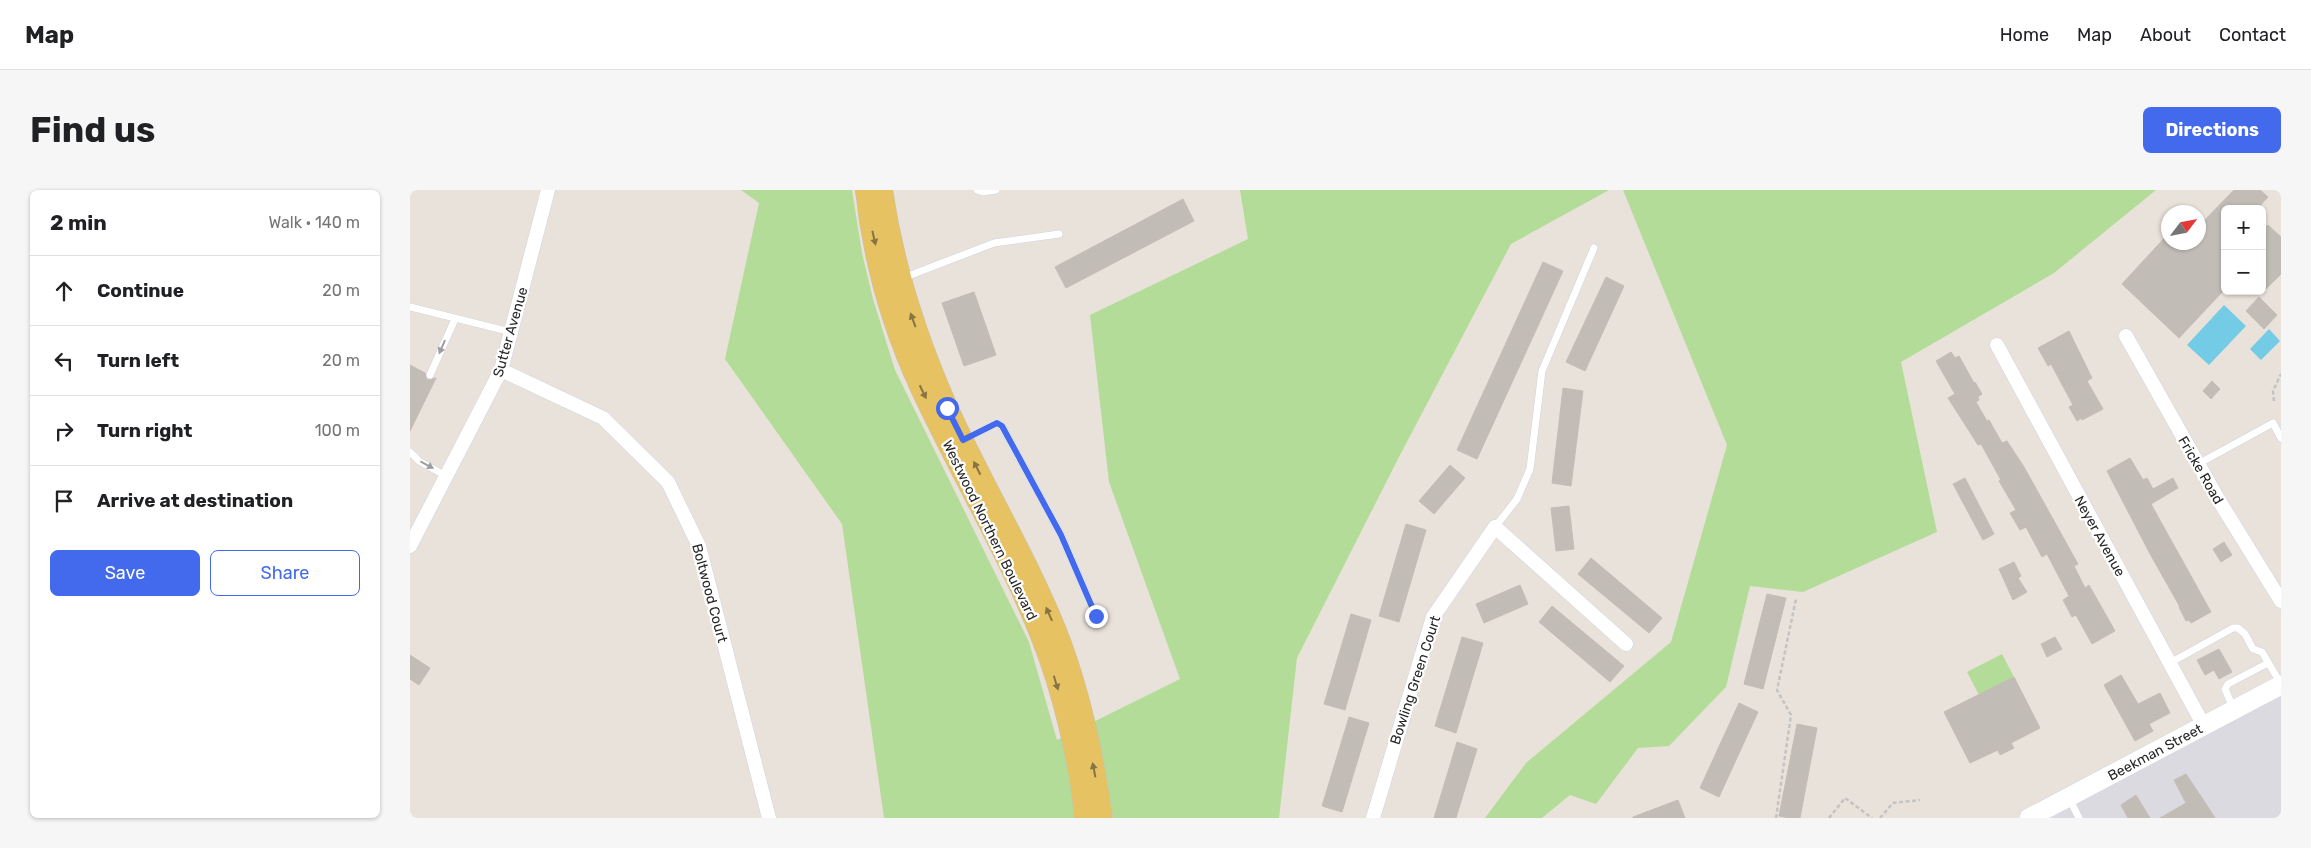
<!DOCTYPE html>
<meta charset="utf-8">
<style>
body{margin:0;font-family:Rubik,sans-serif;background:#f6f6f6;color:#202124}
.controls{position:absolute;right:15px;top:15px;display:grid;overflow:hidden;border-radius:8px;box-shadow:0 1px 4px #0004}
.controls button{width:45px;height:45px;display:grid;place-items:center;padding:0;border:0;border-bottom:1px solid #e0e0e0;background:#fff;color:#202124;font:25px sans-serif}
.compass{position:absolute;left:1751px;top:15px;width:45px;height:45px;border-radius:50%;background:#fff;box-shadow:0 1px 4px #0004;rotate:58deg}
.stop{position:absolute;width:15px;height:15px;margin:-11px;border:4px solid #436aec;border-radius:50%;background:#fff}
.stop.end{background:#436aec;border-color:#fff;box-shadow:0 1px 5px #0008}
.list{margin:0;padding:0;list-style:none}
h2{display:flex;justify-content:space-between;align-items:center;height:65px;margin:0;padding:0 20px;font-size:21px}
h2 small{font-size:16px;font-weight:400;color:#757577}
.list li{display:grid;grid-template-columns:32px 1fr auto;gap:15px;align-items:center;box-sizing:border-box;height:70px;padding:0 20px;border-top:1px solid #e0e0e0}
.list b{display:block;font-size:19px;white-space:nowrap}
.list em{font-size:16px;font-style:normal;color:#757577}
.actions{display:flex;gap:10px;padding:15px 20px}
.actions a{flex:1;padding:11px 0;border:1px solid #436aec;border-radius:8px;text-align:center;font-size:18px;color:#436aec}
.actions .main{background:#436aec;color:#fff}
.icon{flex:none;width:28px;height:28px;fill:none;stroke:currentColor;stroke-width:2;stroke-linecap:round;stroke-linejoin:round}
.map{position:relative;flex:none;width:1871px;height:628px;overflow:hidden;border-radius:8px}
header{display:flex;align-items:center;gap:30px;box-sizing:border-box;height:70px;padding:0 25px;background:#fff;border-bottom:1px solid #e0e0e0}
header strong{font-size:24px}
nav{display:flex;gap:28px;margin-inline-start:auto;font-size:18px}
.intro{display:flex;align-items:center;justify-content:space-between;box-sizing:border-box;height:120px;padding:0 30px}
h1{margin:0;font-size:35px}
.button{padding:12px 22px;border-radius:8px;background:#436aec;color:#fff;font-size:18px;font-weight:700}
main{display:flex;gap:30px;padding:0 30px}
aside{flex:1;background:#fff;border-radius:8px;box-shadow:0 1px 4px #0004}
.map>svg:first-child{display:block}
.industrial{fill:#dcdae1}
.green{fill:#b3dc99}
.water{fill:#73cbe5}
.building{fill:#c1bcb6;stroke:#c4bdb4}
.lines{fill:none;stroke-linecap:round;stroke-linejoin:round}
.lane-casing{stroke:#cfd3df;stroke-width:8}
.street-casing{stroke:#cfd3df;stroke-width:15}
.secondary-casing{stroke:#cfd3df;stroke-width:20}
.primary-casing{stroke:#c3c3c3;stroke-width:22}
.path{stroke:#c3c3c3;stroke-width:2.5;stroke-dasharray:4 2.5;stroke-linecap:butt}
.lane{stroke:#fff;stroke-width:7}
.street{stroke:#fff;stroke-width:14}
.secondary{stroke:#fff;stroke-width:19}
.primary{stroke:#e6c262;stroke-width:21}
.oneway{fill:#867444}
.oneway2{fill:#9e9e9e}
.route{stroke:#436aec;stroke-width:6}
.labels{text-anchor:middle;stroke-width:4.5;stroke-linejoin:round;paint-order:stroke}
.street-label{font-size:14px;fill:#272727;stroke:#fff}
</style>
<header>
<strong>Map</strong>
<nav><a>Home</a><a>Map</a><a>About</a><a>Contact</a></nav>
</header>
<div class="intro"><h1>Find us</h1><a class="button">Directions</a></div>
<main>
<aside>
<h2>2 min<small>Walk · 140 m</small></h2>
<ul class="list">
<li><svg class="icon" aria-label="ahead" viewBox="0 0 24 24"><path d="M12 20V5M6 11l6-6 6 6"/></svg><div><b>Continue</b></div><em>20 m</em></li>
<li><svg class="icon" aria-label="left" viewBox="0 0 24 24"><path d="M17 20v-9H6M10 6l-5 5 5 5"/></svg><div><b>Turn left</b></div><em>20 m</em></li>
<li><svg class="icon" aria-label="right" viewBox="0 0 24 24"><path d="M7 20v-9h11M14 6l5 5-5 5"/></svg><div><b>Turn right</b></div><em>100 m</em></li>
<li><svg class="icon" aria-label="arrive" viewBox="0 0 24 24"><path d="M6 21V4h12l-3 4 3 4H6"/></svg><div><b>Arrive at destination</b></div></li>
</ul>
<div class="actions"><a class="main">Save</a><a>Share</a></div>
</aside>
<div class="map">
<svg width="1871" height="628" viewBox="0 0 1871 628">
<rect width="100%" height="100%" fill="#e9e2da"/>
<!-- industrial -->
<path class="industrial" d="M1871 495V628H1619Z"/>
<!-- green -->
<path class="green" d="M331 0H442L452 63 463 109 485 180 619 452 647 550 770 489 699 292 680 125 838 49 830 0H1199L1101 54 989 267 887 468 869 628H474L432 334 315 169 349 13Z
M1213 0H1746L1644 83 1491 172 1527 342 1393 402 1340 396 1316 497 1259 556 1228 558 1186 614 1160 605 1132 628H1075L1116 573 1261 452 1317 255Z
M1592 464 1604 487 1569 505 1557 482Z"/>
<!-- water -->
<path class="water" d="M1814 115 1836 136 1799 175 1777 155Z
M1859 139 1870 151 1851 170 1840 159Z"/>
<!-- building -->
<path class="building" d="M1824 0H1850L1858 7 1847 19H1815V99L1769 148 1712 94 1758 44V52H1788V37Z
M773 9 784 31 656 98 645 77Z
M1858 35 1871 47V84L1852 103V41Z
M1133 72 1153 81 1067 269 1047 260Z
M1196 87 1214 96 1175 181 1156 172Z
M564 102 586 165 554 176 532 113Z
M1849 107 1867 125 1854 139 1836 121Z
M1659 141 1682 188 1677 191 1693 219 1672 230 1671 228 1667 231 1659 217 1663 215 1641 174 1638 176 1628 158Z
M1541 162 1545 168 1549 166 1564 193 1565 192 1572 204 1568 207 1569 210 1566 212 1577 231 1579 230 1592 253 1597 251 1614 277 1668 374 1664 376 1675 398 1679 395 1705 441 1682 454 1666 425 1662 427 1653 410 1659 406 1637 364 1632 367 1616 337 1610 340 1600 323 1606 320 1589 291 1591 290 1571 254 1568 255 1538 208 1545 204 1526 171Z
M0 175 15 183 17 190 26 188 0 241Z
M1802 191 1810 199 1801 209 1793 201Z
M1153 198 1173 201 1161 296 1142 293Z
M1720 268 1733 290 1737 288 1743 299 1763 288 1768 298 1741 314 1801 422 1781 433 1779 430 1776 431 1769 417H1770L1739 362 1697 281Z
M1040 275 1055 288 1024 324 1009 311Z
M1555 288 1584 344 1573 350 1543 294Z
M1159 316 1164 359 1146 361 1141 318Z
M996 334 1016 340 989 432 969 426Z
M1814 352 1822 365 1811 372 1803 359Z
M1181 368 1252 428 1239 443 1168 384Z
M1604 372 1611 386 1608 388 1617 402 1603 410 1589 379Z
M1110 395 1118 414 1074 433 1066 414Z
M1357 404 1376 408 1353 499 1334 494Z
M1142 416 1214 476 1200 492 1129 432Z
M941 424 961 430 935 520 914 514Z
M1052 447 1073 453 1046 543 1025 536Z
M1645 447 1652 459 1637 467 1631 454Z
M1809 459 1822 482 1809 489 1804 480 1795 485 1787 470Z
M0 465 20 478 9 495 0 489Z
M1711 485 1728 514 1750 503 1760 523 1739 534 1743 541 1725 551 1694 495Z
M1604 487 1630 538 1601 553 1604 558 1590 565 1588 560 1560 573 1534 522Z
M1329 513 1348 522 1309 607 1290 598Z
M939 527 959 533 932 622 912 616Z
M1387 534 1407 538 1390 628H1379L1369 626Z
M1047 552 1067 559 1046 628H1024Z
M1776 584 1798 617 1805 628H1750L1776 613 1764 590Z
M1726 605 1740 628H1718L1711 615Z
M1268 610 1275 628H1223V627Z"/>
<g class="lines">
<!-- lane casing -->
<g class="lane-casing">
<path id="lane" d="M567 0 573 2 586 0
M493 88 584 53 649 44
M0 117 101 142
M20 185 45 129
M555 249 587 233 592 236 651 345 686 426
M0 262 9 271 36 286
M1788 274 1863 233 1871 248
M1085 337 1107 309 1120 279 1132 181 1184 58
M1760 473 1823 438H1828L1835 444 1843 459 1852 462 1871 494
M1824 520 1815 499 1818 494 1858 473
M1659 608 1669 628"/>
</g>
<!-- street casing -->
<g class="street-casing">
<path id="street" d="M1716 146 1808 309 1871 411
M1587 155 1794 536
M91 180 193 228 258 292 289 356 359 628
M0 356 91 180 138 0
M963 628 1023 427 1085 337 1216 454"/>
</g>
<!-- secondary casing -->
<g class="secondary-casing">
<path id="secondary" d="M1619 628 1871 495"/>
</g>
<!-- primary casing -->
<g class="primary-casing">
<path id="primary" d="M456 0C463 67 482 135 510 196 549 281 598 361 632 448 653 501 670 572 675 628
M472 0C483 75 506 147 537 217 571 293 615 364 646 441 670 501 683 565 692 628"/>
</g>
<!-- path -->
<path class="path" d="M1864 211 1863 201 1871 184
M1366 628 1381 525 1367 500 1386 409
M1419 628 1435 608 1462 628
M1470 628 1483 613 1510 610"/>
<!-- lane -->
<use href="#lane" class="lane"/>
<!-- street -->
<use href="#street" class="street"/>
<!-- secondary -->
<use href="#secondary" class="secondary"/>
<!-- primary -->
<use href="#primary" class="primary"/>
</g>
<!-- one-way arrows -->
<defs><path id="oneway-solid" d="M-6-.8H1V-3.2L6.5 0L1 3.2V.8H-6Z" transform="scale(1.25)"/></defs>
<g class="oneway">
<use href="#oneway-solid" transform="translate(464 48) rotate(77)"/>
<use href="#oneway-solid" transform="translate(503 130) rotate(-110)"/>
<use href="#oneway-solid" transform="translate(513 202) rotate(64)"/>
<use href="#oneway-solid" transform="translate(567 278) rotate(-117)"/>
<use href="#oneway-solid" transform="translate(639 424) rotate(-114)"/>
<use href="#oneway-solid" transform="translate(646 493) rotate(73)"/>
<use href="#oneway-solid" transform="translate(684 580) rotate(-101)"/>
</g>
<g class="oneway2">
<use href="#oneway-solid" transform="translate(32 157) rotate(114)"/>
<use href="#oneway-solid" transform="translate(17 275) rotate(28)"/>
</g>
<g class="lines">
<!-- route -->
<path class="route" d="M537 218 553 250 587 233 592 236 651 345 686 426"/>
</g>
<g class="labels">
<!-- street labels -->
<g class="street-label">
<text transform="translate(100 142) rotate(-74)" y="5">Sutter Avenue</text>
<text transform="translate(1791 280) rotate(60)" y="5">Fricke Road</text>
<text transform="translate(580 340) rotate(64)" y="5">Westwood Northern Boulevard</text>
<text transform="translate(1690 346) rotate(61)" y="5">Neyer Avenue</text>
<text transform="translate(300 403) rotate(75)" y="5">Boltwood Court</text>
<text transform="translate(1005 490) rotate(-72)" y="5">Bowling Green Court</text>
<text transform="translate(1745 562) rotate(-28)" y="5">Beekman Street</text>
</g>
</g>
</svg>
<div class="controls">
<button>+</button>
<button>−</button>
</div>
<svg class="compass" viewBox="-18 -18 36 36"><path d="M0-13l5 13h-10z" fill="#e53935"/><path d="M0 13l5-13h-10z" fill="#757577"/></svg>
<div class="stop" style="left:537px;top:218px"></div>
<div class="stop end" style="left:686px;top:426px"></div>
</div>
</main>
